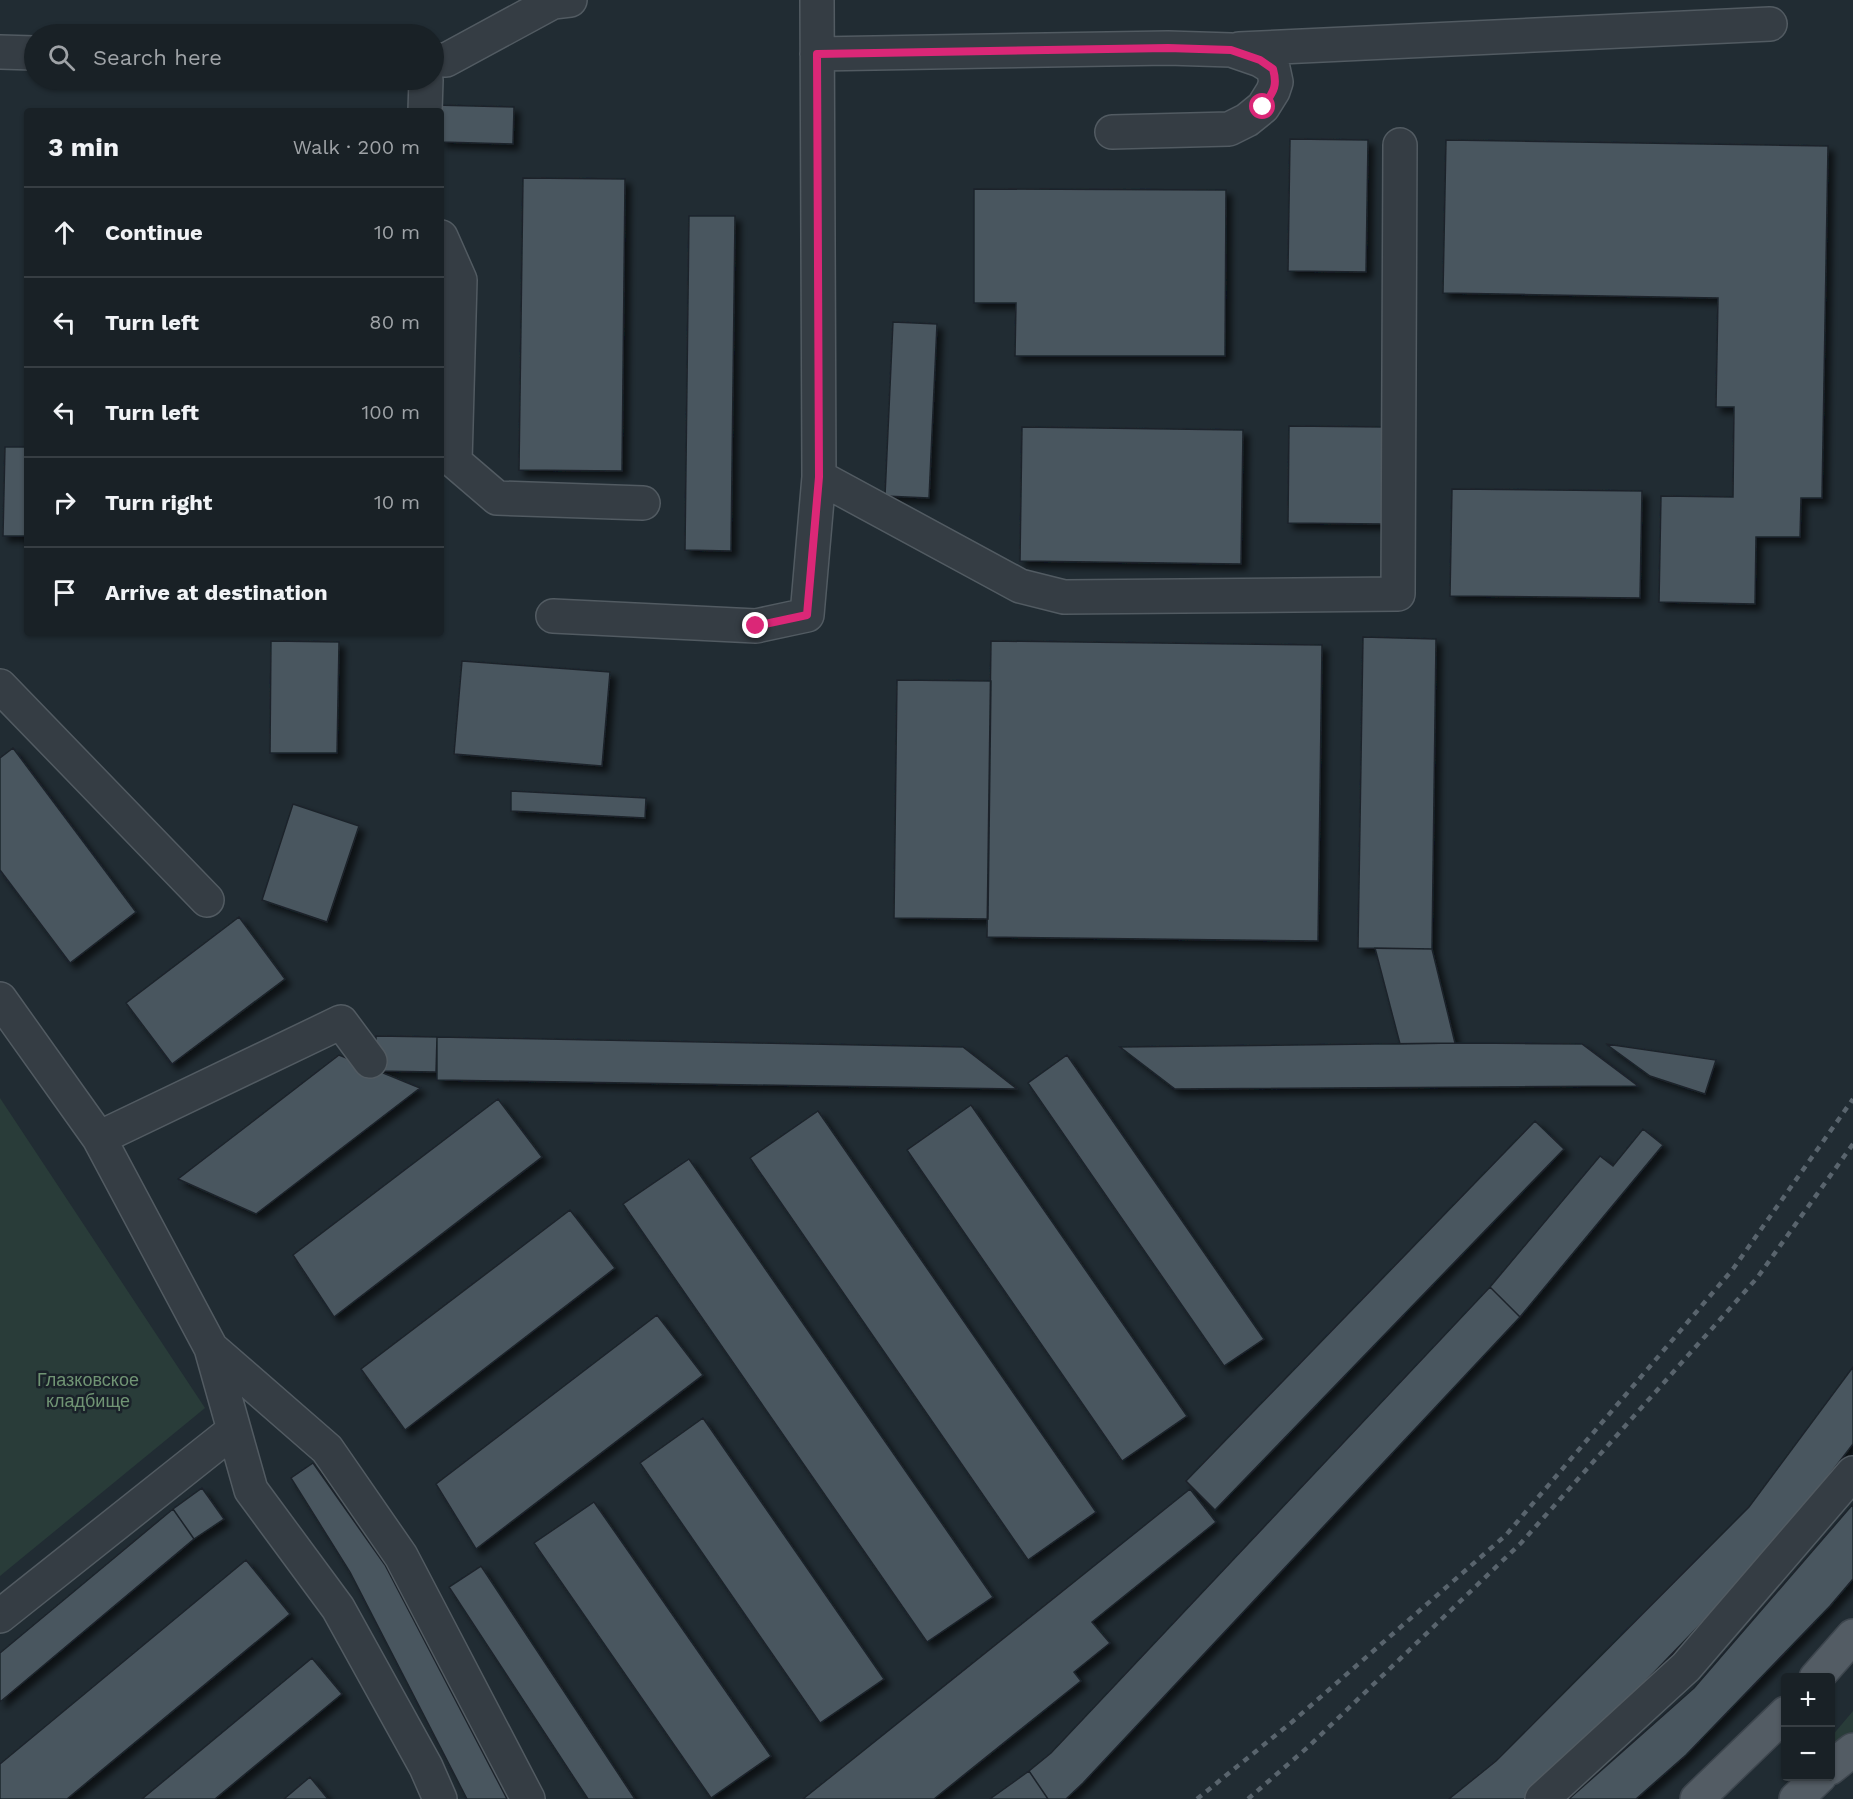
<!DOCTYPE html>
<meta charset="utf-8">
<style>
body{margin:0;font-family:"Work Sans",sans-serif;background:#22292e;color:#f1f3f6}
.controls{position:absolute;right:18px;bottom:18px;display:grid;overflow:hidden;border-radius:6px;box-shadow:0 2px 4px #0004}
.controls button{width:54px;height:54px;display:grid;place-items:center;padding:0;border:0;border-bottom:2px solid #373e43;background:#192126;color:#f1f3f6;font:30px sans-serif}
.stop{position:absolute;width:18px;height:18px;margin:-14px;border:4px solid #db2777;border-radius:50%;background:#fff}
.stop.end{background:#db2777;border-color:#fff;box-shadow:0 2px 6px #0008}
.list{margin:0;padding:0;list-style:none}
h2{display:flex;justify-content:space-between;align-items:center;height:78px;margin:0;padding:0 24px;font-size:26px}
h2 small{font-size:20px;font-weight:400;color:#9fa3a7}
.list li{display:grid;grid-template-columns:39px 1fr auto;gap:18px;align-items:center;box-sizing:border-box;height:90px;padding:0 24px;border-top:2px solid #373e43}
.list b{display:block;font-size:22px;white-space:nowrap}
.list em{font-size:20px;font-style:normal;color:#9fa3a7}
.icon{flex:none;width:33px;height:33px;fill:none;stroke:currentColor;stroke-width:2;stroke-linecap:round;stroke-linejoin:round}
.map{position:relative;flex:none;width:1853px;height:1799px;overflow:hidden}
.search{position:absolute;background:#192126;box-shadow:0 2px 4px #0004;left:24px;top:24px;width:420px;height:66px;display:flex;align-items:center;gap:15px;box-sizing:border-box;padding:0 21px;border-radius:33px;color:#9fa3a7;font-size:22px}
.panel{position:absolute;background:#192126;box-shadow:0 2px 4px #0004;left:24px;top:108px;width:420px;height:528px;border-radius:6px}
.map>svg:first-child{display:block}
.green{fill:#293c39}
.building{fill:#4a565f;stroke:#1c242b;stroke-width:1.5;filter:url(#shadow)}
.lines{fill:none;stroke-linecap:round;stroke-linejoin:round}
.minor-casing{stroke:#525b62;stroke-width:36}
.major-casing{stroke:#3e464e;stroke-width:36}
.minor{stroke:#353d44;stroke-width:33}
.major{stroke:#535c64;stroke-width:33}
.rail{stroke:#59646d;stroke-width:4.5;stroke-dasharray:6 6;stroke-linecap:butt}
.route{stroke:#db2777;stroke-width:8}
.labels{text-anchor:middle;stroke-width:5;stroke-linejoin:round;paint-order:stroke}
.park-label{font-size:18px;fill:#709474;stroke:#1a2229}
</style>
<div class="map">
<svg width="1853" height="1799" viewBox="0 0 1853 1799">
<defs>
<filter id="shadow"><feDropShadow dx="5.5" dy="5.5" stdDeviation="3" flood-color="#0009"/></filter>
</defs>
<rect width="100%" height="100%" fill="#212c33"/>
<!-- green -->
<path class="green" d="M0 1098 205 1408 0 1576Z
M1853 1711V1735L1831 1755V1737Z"/>
<!-- building -->
<path class="building" d="M433 105 514 107 513 144 441 142V111Z
M1290 139 1368 140 1366 272 1288 271Z
M1446 140 1828 146 1822 498H1801L1800 537H1756L1755 604 1659 602 1661 496 1733 497 1734 407H1716L1718 298 1443 293Z
M523 178 625 179 622 471 519 470Z
M974 189 1226 190 1225 356H1015L1016 303H974Z
M689 216H735L731 551 685 550Z
M893 322 937 324 929 498 885 496Z
M1289 426 1384 427 1383 524 1288 523Z
M1022 427 1243 430 1241 564 1020 561Z
M5 447H27V536H3Z
M1452 489 1642 491 1640 598 1450 596Z
M1363 637 1436 639 1432 949 1358 948Z
M271 641 339 642 337 753H270Z
M991 641 1322 645 1318 941 987 937Z
M462 661 610 672 602 766 454 754Z
M897 680 991 681 988 919 894 918Z
M13 748 136 912 70 963 0 870V758Z
M511 791 646 798 645 818 511 811Z
M293 804 359 826 327 922 262 900Z
M239 917 285 979 172 1064 126 1003Z
M1375 948 1432 949 1455 1043 1400 1044Z
M376 1036 437 1037 436 1072 376 1071Z
M437 1037 963 1047 1017 1089 437 1080Z
M1455 1043 1582 1044 1638 1086 1175 1089 1120 1047Z
M1606 1044 1716 1060 1705 1094 1650 1076Z
M339 1055 420 1088 256 1214 178 1179Z
M1067 1055 1264 1339 1224 1366 1028 1083Z
M498 1099 542 1157 334 1317 293 1255Z
M971 1105 1187 1416 1122 1461 907 1150Z
M818 1111 1096 1512 1028 1560 750 1158Z
M1535 1121 1564 1149 1215 1510 1186 1481Z
M1643 1129 1663 1145 1520 1317 1490 1287 1600 1156 1613 1166Z
M689 1159 993 1597 927 1642 623 1204Z
M570 1210 615 1268 405 1430 361 1369Z
M1490 1287 1520 1317 1083 1783 1066 1799H1048L1029 1771 1051 1753Z
M657 1315 703 1375 476 1549 436 1484Z
M1853 1367V1444L1770 1552 1612 1716 1525 1799H1449L1496 1761 1749 1507Z
M703 1418 884 1679 820 1723 640 1463Z
M313 1463 385 1565 507 1799H467L350 1572 291 1478Z
M202 1488 224 1519 194 1539 173 1509Z
M1190 1489 1216 1522 1092 1622 1110 1643 1074 1672 1081 1681 934 1799H803Z
M594 1502 771 1756 711 1798 534 1543Z
M1853 1504V1579L1830 1606 1686 1755 1636 1799H1569L1694 1688Z
M173 1509 194 1539 0 1702V1653Z
M246 1560 290 1614 67 1799H0V1764Z
M481 1566 635 1799H588L449 1587Z
M312 1658 342 1694 215 1799H142Z
M1029 1771 1048 1799H990Z
M310 1777 328 1799H284Z"/>
<g class="lines">
<!-- minor casing -->
<g class="minor-casing">
<path id="minor" d="M1239 49 1770 24
M0 52 34 53
M817 54 1168 48 1231 50 1260 60 1273 68 1276 82 1273 91 1263 107 1247 120 1229 129 1112 132
M434 60H446L553 2 570 0
M425 111 426 80
M441 237 460 280 455 462 497 498 643 503
M819 477 1020 586 1064 597 1398 594 1400 145
M553 616 756 626 807 615 819 477 817 0
M0 686 207 900
M0 999 99 1138 211 1348 251 1490 338 1608 426 1767 440 1799
M99 1138 341 1022 370 1061
M211 1348 327 1449 401 1556 528 1799
M0 1616 234 1430
M1542 1799 1686 1667 1853 1473"/>
</g>
<!-- major casing -->
<g class="major-casing">
<path id="major" d="M1816 1678 1853 1636
M1830 1768 1853 1750
M1697 1799 1786 1713
M1796 1799 1820 1776"/>
</g>
<!-- minor -->
<use href="#minor" class="minor"/>
<!-- major -->
<use href="#major" class="major"/>
<!-- rail -->
<path class="rail" d="M1197 1799 1292 1722 1506 1535 1733 1269 1853 1099
M1248 1799 1308 1747 1521 1543 1757 1278 1853 1144"/>
</g>
<g class="lines">
<!-- route -->
<path class="route" d="M756 626 807 615 819 477 817 54 1168 48 1231 50 1260 60 1273 69C1278 87 1273 92 1263 107"/>
</g>
<g class="labels">
<!-- park labels -->
<g class="park-label">
<text x="88" y="1386">Глазковское<tspan x="88" dy="21">кладбище</tspan></text>
</g>
</g>
</svg>
<div class="controls">
<button>+</button>
<button>−</button>
</div>
<div class="stop" style="left:1263px;top:107px"></div>
<div class="stop end" style="left:756px;top:626px"></div>
<div class="search"><svg class="icon" aria-label="search" viewBox="0 0 24 24"><circle cx="10" cy="10" r="6"/><path d="M15 15l6 6"/></svg>Search here</div>
<section class="panel">
<h2>3 min<small>Walk · 200 m</small></h2>
<ul class="list">
<li><svg class="icon" aria-label="ahead" viewBox="0 0 24 24"><path d="M12 20V5M6 11l6-6 6 6"/></svg><div><b>Continue</b></div><em>10 m</em></li>
<li><svg class="icon" aria-label="left" viewBox="0 0 24 24"><path d="M17 20v-9H6M10 6l-5 5 5 5"/></svg><div><b>Turn left</b></div><em>80 m</em></li>
<li><svg class="icon" aria-label="left" viewBox="0 0 24 24"><path d="M17 20v-9H6M10 6l-5 5 5 5"/></svg><div><b>Turn left</b></div><em>100 m</em></li>
<li><svg class="icon" aria-label="right" viewBox="0 0 24 24"><path d="M7 20v-9h11M14 6l5 5-5 5"/></svg><div><b>Turn right</b></div><em>10 m</em></li>
<li><svg class="icon" aria-label="arrive" viewBox="0 0 24 24"><path d="M6 21V4h12l-3 4 3 4H6"/></svg><div><b>Arrive at destination</b></div></li>
</ul>
</section>
</div>
